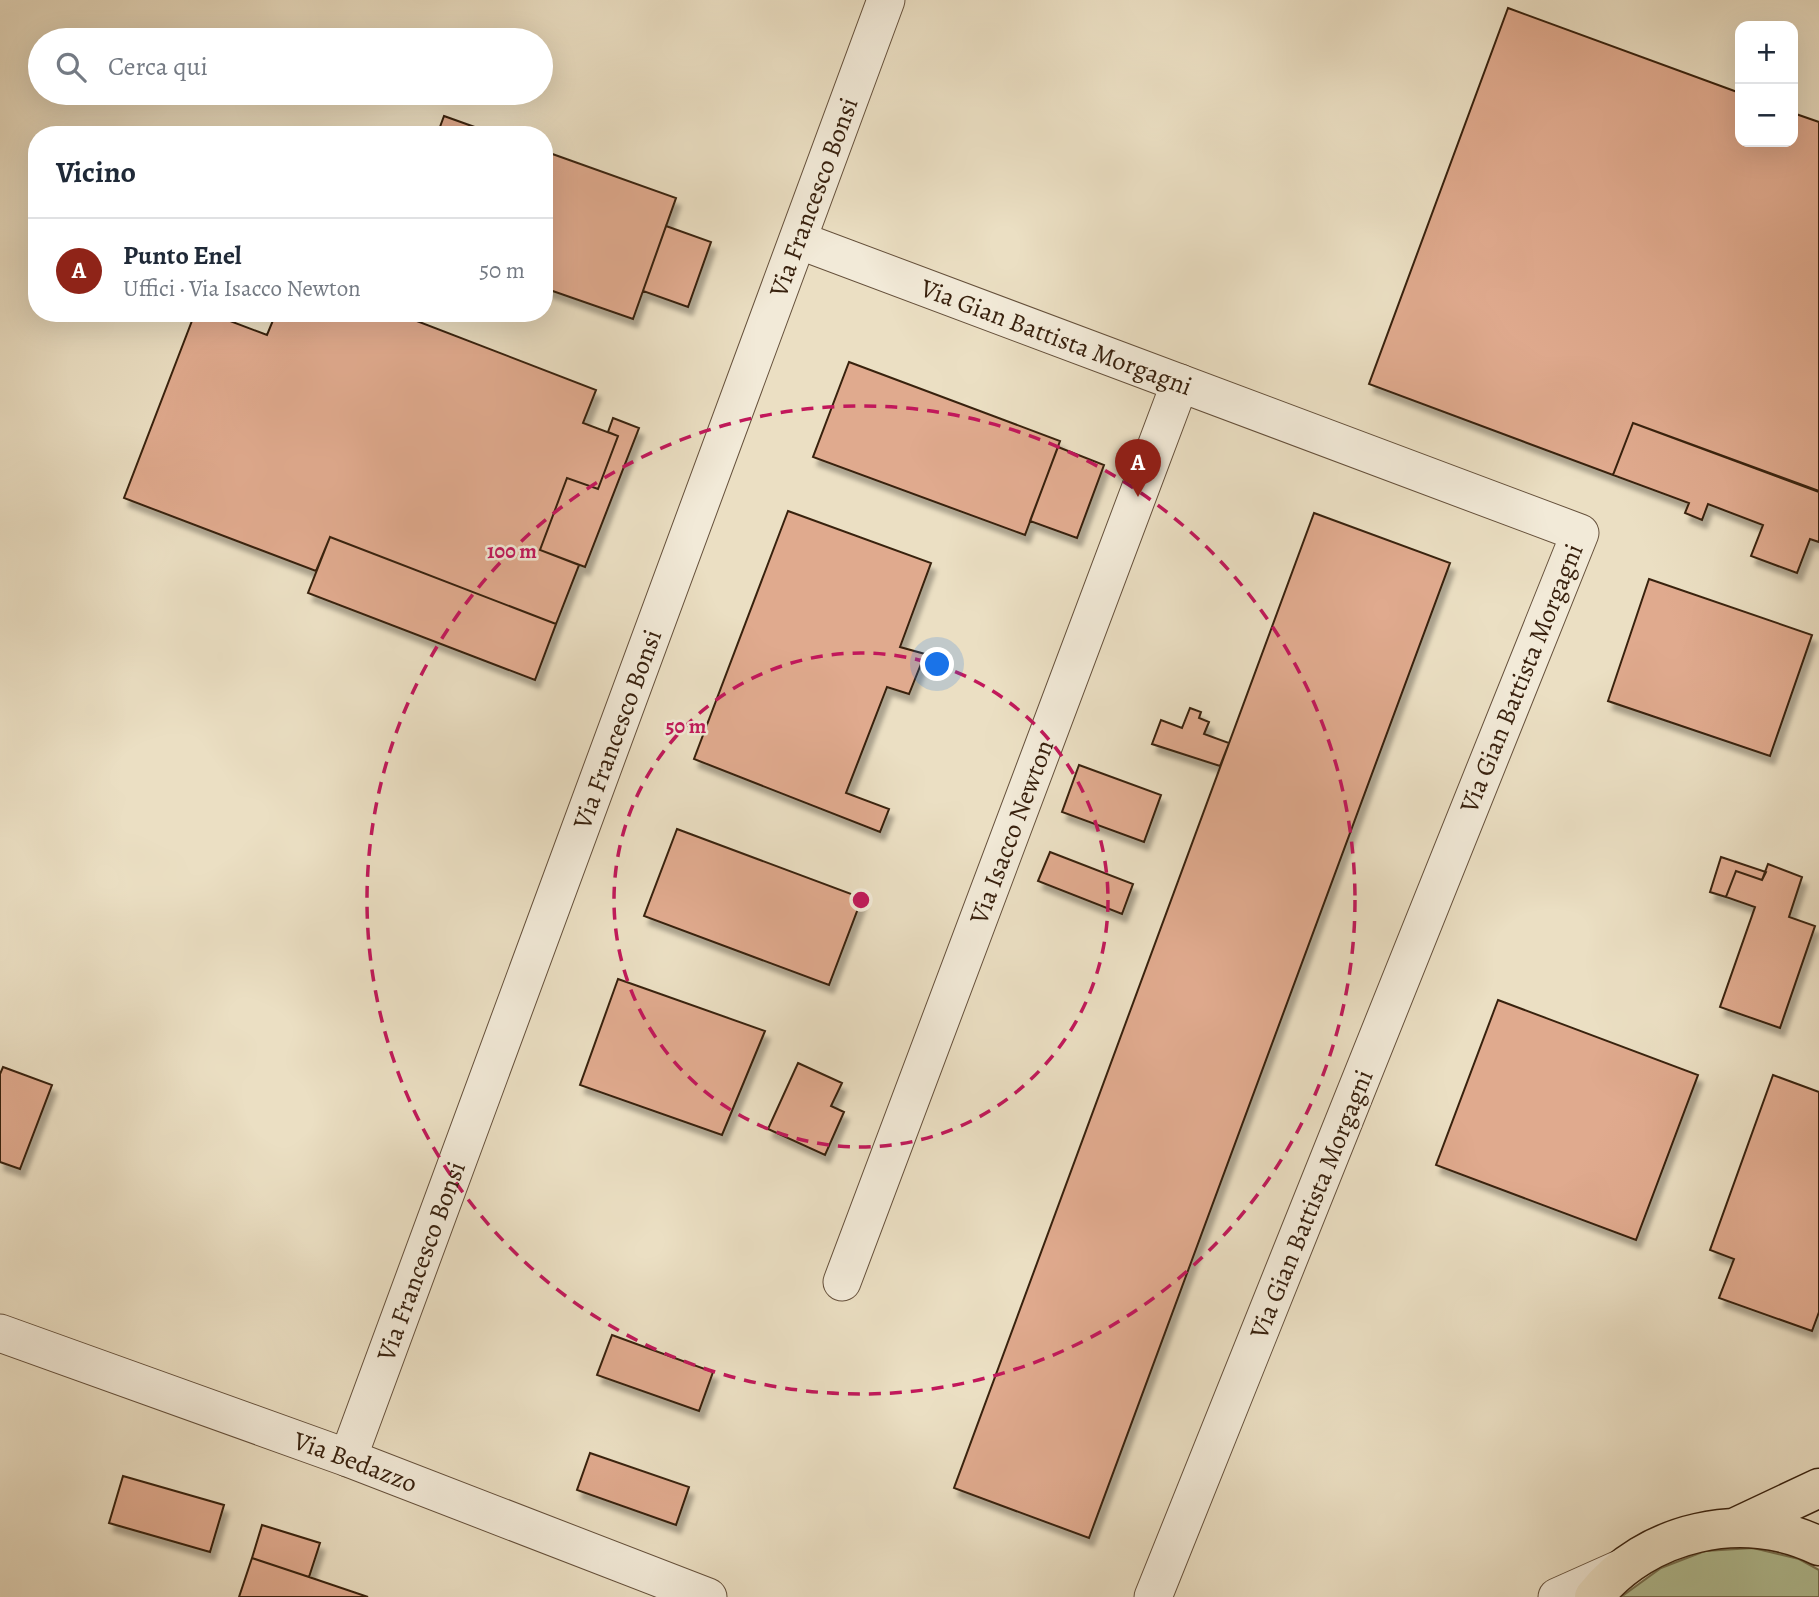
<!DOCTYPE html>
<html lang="it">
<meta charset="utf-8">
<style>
body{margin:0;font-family:Alegreya,serif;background:#f2f2f3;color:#1f2937}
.controls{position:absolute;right:21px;top:21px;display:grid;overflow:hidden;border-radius:14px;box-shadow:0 7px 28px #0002}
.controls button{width:63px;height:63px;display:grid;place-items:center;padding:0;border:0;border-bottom:2px solid #e0e1e3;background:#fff;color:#1f2937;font:35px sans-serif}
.you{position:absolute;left:938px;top:665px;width:24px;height:24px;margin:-18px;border:5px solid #fff;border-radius:50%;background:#1a73e8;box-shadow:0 0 0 10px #1a73e833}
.badge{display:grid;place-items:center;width:46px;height:46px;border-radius:50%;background:#8f2418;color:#fff;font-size:23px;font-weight:700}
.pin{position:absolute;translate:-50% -58px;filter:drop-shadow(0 2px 4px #0008)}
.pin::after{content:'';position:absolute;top:37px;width:24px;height:21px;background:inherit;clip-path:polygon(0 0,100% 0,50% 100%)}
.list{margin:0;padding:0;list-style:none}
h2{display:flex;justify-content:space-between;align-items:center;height:91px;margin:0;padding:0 28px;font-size:30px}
h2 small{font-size:23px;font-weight:400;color:#747a83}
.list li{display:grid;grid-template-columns:46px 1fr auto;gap:21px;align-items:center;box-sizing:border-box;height:105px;padding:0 28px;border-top:2px solid #e0e1e3}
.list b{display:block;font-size:26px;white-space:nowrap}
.list p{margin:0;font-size:23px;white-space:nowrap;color:#747a83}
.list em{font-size:23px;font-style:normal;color:#747a83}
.icon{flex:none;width:38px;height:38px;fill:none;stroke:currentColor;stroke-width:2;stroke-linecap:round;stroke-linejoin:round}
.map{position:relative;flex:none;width:1819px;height:1597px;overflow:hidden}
.search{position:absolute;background:#fff;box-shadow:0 7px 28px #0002;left:28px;top:28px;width:525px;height:77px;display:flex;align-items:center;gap:18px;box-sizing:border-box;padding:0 24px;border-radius:38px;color:#747a83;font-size:26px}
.panel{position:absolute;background:#fff;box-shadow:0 7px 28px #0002;left:28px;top:126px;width:525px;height:196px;border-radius:28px}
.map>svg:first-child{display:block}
.green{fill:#b3c297;stroke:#767252;stroke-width:2}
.building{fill:#e0aa8e;stroke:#38210e;stroke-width:2;filter:url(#shadow)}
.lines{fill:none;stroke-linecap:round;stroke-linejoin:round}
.street-casing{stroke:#65503b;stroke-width:39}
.primary-casing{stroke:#38210e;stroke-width:41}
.street{stroke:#f2ead8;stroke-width:37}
.primary{stroke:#ebdfc3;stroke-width:38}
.ring{fill:none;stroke:#c2185b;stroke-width:3.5;stroke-dasharray:12 9}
.labels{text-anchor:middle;stroke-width:5;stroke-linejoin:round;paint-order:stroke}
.street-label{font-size:26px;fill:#38210e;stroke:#f2ead8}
.centre{fill:#c2185b;stroke:#f2ead8;stroke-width:3.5}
.ring-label{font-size:21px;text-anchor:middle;font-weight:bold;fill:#c2185b;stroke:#f2ead8;stroke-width:5;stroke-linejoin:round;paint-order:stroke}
</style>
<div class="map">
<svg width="1819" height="1597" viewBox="0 0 1819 1597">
<defs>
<filter id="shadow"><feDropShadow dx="4.5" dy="8" stdDeviation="2" flood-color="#0004"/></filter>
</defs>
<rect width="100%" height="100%" fill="#ebdfc3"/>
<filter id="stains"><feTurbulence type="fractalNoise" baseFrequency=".00286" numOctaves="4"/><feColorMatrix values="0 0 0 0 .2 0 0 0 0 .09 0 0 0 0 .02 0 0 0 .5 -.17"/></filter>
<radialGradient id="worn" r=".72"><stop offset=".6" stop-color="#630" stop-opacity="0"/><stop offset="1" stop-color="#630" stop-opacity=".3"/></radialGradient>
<!-- green -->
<path class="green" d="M1753 1548 1799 1559 1819 1570V1597H1621L1661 1568 1705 1551Z"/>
<!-- building -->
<path class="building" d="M1508 8 1740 93V142H1793V113L1819 122V492L1633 423 1613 475 1369 384Z
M444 116 497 135H437Z
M544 151 676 198 633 319 544 288Z
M666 226 711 242 688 307 643 291Z
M195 313H209L267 335 276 313H287L304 320 307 313H396L596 390 583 423 618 436 598 489 567 478 540 550 579 565 556 624 330 537 316 571 124 498Z
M849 362 1060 441 1025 535 813 457Z
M613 418 639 428 585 567 540 550 567 478 598 489 618 436 608 432Z
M1633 423 1819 491V542L1810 539 1797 573 1751 556 1763 525 1708 504 1702 520 1685 513 1689 503 1613 475Z
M1058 447 1104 465 1077 538 1030 521Z
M788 511 931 563 900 647 925 654 909 694 887 687 846 793 889 809 880 832 694 759Z
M1314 513 1450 563 1089 1538 954 1488Z
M330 537 556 624 535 680 308 593Z
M1649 579 1812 635 1770 756 1608 701Z
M1190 708 1201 712 1199 718 1209 722 1204 734 1229 743 1220 766 1152 744 1161 720 1182 728Z
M1079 765 1161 795 1144 842 1062 812Z
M677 829 862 898 829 985 644 916Z
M1050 852 1133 884 1122 914 1038 881Z
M1721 857 1766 872 1762 880 1736 871 1726 897 1710 892Z
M1768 864 1802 877 1789 917 1815 926 1780 1028 1720 1007 1755 907 1726 897 1736 871 1762 880Z
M618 979 765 1031 722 1135 580 1085Z
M1498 1000 1698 1075 1636 1240 1436 1165Z
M798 1063 842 1083 831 1106 844 1112 825 1155 768 1129Z
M3 1067 52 1085 20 1169 0 1162V1074Z
M1773 1075 1819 1092V1312L1812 1331 1719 1298 1734 1259 1710 1250Z
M612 1335 713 1372 699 1411 597 1375Z
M590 1453 689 1487 676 1525 577 1490Z
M123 1476 224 1505 210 1552 109 1523Z
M262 1525 320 1543 309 1577 252 1558Z
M252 1558 309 1577 368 1597H239Z"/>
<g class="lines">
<!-- street casing -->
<g class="street-casing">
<g id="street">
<path id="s1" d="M798 240 1580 533 1153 1597"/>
<path id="s2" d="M842 1282 1180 383"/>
<path id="s3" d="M0 1333 348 1458 708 1597"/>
<path id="s4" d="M348 1458 886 0"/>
<path d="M1557 1597 1622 1568"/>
</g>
</g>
<!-- primary casing -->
<g class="primary-casing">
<path id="primary" d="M1736 1527 1819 1488
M1594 1597C1646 1531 1744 1509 1819 1546"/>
</g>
<!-- street -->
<use href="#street" class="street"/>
<!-- primary -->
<use href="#primary" class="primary"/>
</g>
<!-- distance rings -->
<g class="ring">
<circle cx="861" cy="900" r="247"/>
<circle cx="861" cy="900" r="494"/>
</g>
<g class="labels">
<!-- street labels -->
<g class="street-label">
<text dy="9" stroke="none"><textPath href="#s4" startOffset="1344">Via Francesco Bonsi</textPath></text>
<text dy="9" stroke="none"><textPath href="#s1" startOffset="276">Via Gian Battista Morgagni</textPath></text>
<text transform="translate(1521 678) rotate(-68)" y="9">Via Gian Battista Morgagni</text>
<text dy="9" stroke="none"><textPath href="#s4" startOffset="777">Via Francesco Bonsi</textPath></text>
<text dy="9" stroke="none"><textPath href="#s2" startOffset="481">Via Isacco Newton</textPath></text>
<text transform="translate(1311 1204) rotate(-68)" y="9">Via Gian Battista Morgagni</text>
<text dy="9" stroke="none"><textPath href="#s4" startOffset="210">Via Francesco Bonsi</textPath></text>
<text dy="9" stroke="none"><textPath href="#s3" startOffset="378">Via Bedazzo</textPath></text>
</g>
</g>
<circle cx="861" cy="900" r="10" class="centre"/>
<g class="ring-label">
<text x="512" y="558">100 m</text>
<text x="686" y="733">50 m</text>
</g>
<rect width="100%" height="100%" filter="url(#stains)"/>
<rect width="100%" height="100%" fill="url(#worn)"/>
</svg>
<div class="controls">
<button>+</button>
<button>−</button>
</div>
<div class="you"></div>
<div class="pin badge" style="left:1138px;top:497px">A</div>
<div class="search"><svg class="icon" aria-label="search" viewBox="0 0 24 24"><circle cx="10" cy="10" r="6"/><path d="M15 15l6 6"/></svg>Cerca qui</div>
<section class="panel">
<h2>Vicino<small></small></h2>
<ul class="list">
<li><span class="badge">A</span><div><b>Punto Enel</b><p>Uffici · Via Isacco Newton</p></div><em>50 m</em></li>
</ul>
</section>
</div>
